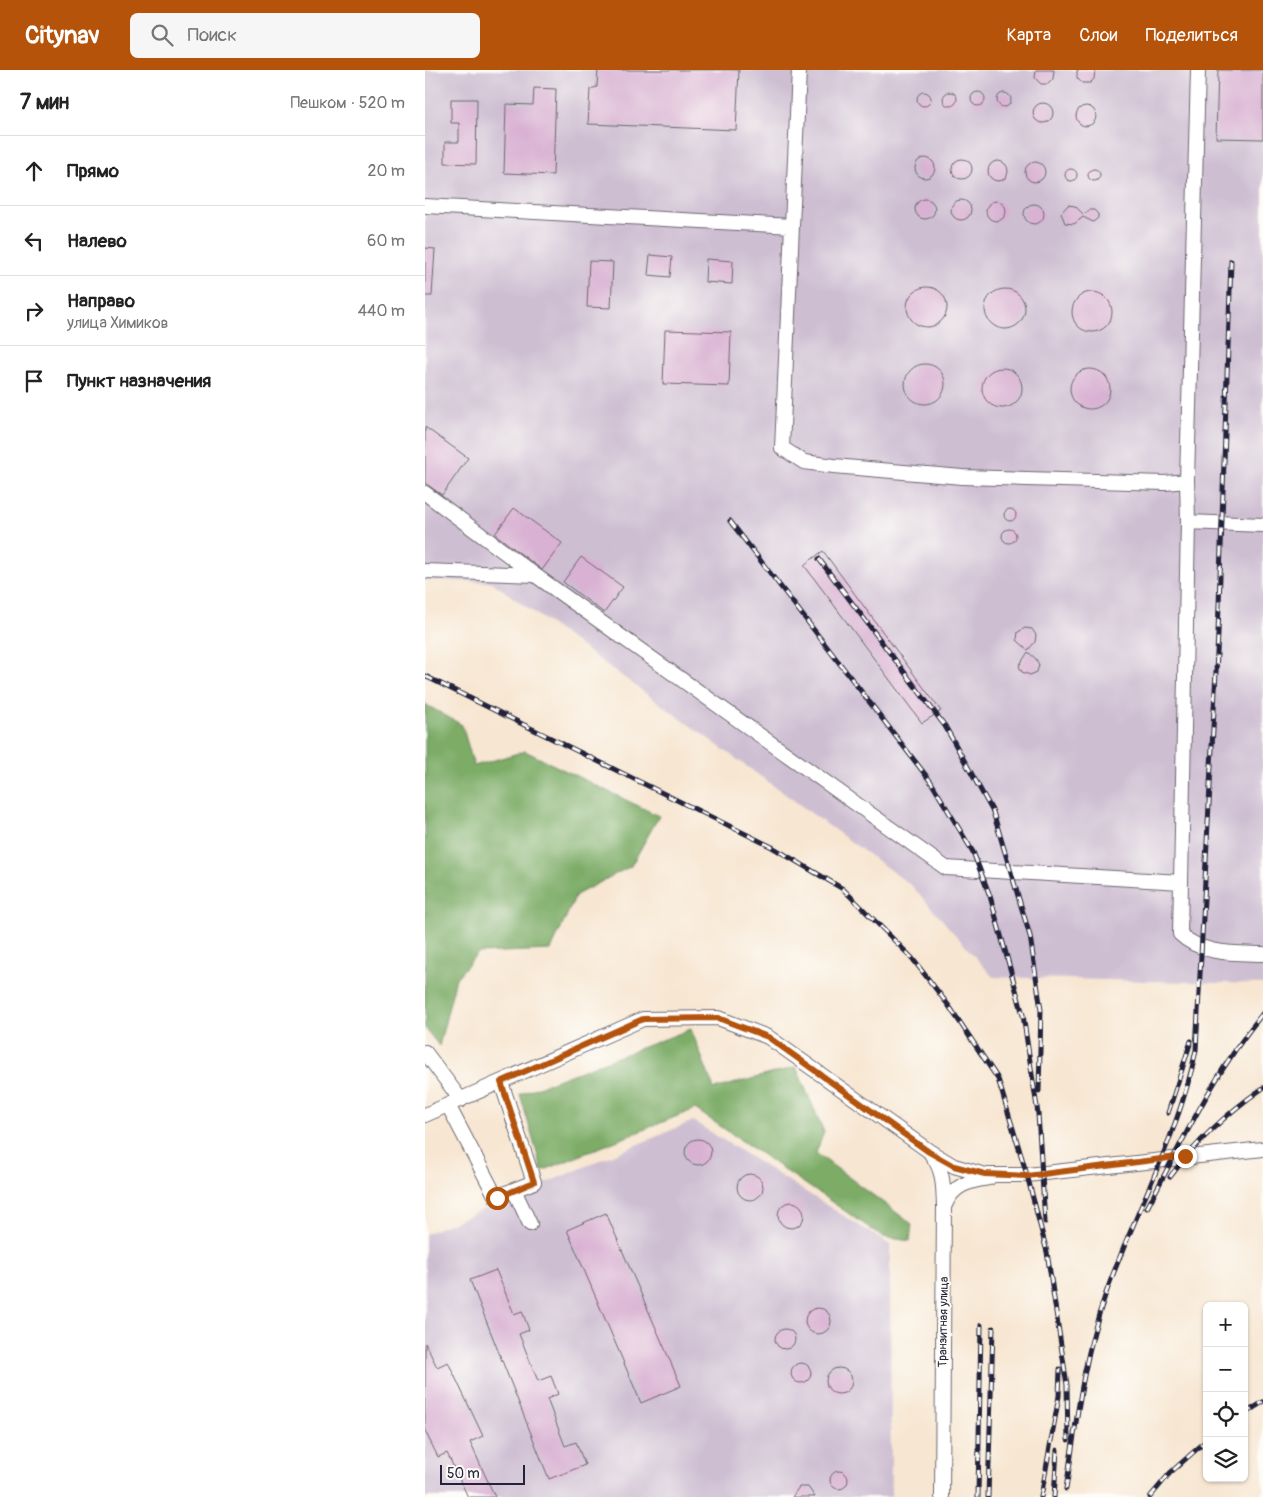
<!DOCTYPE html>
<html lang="ru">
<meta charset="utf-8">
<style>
body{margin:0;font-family:Pangolin,sans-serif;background:#f6f6f6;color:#222}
.controls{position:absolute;right:15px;bottom:15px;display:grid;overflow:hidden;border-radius:8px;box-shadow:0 1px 4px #0004}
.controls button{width:45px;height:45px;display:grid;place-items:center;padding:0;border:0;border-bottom:1px solid #e0e0e0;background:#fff;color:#222;font:25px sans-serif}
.scale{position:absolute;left:15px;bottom:12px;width:85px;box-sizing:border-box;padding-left:5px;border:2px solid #22223b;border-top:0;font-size:14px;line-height:18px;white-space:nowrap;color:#22223b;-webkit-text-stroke:4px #fdfcf7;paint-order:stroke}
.stop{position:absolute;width:15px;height:15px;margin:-11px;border:4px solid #b45309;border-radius:50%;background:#fff}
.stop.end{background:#b45309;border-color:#fff;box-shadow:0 1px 5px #0008}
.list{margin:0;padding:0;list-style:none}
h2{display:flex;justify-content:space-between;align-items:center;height:65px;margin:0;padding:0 20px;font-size:21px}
h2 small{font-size:16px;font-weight:400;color:#767676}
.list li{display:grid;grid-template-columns:32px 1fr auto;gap:15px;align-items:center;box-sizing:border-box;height:70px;padding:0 20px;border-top:1px solid #e0e0e0}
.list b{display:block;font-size:19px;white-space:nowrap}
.list p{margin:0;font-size:16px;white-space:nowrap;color:#767676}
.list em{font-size:16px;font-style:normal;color:#767676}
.icon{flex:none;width:28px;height:28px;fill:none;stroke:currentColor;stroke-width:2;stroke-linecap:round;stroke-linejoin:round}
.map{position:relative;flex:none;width:838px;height:1427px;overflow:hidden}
header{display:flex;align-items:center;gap:30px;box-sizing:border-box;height:70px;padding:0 25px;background:#b45309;color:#fff}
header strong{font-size:24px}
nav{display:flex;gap:28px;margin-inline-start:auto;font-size:18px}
.search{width:350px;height:45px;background:#f6f6f6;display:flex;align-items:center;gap:12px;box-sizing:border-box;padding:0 18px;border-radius:8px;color:#767676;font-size:19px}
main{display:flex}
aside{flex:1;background:#fff}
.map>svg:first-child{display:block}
.industrial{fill:#cdbed2}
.forest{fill:#7cac66;stroke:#4f6750}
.building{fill:#d9b2d3}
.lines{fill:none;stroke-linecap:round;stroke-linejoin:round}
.minor-casing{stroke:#6d6770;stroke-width:16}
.minor{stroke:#fff;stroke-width:14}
.rail-casing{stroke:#22223b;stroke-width:5}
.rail{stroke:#fdfcf7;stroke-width:3;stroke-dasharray:9;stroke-linecap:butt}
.route{stroke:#b45309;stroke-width:6}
.labels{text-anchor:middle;stroke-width:4;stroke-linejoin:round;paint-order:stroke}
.street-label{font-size:12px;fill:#22223b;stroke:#fdfcf7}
</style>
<header>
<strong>Citynav</strong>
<div class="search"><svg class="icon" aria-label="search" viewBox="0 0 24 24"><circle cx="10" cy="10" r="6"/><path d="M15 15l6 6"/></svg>Поиск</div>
<nav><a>Карта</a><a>Слои</a><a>Поделиться</a></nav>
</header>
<main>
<aside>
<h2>7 мин<small>Пешком · 520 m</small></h2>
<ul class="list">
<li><svg class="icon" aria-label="ahead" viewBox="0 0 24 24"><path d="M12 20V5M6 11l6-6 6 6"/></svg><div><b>Прямо</b></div><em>20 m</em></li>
<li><svg class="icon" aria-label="left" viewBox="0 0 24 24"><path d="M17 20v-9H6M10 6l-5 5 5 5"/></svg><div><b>Налево</b></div><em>60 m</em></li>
<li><svg class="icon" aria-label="right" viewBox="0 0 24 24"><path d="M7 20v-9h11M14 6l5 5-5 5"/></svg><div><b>Направо</b><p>улица Химиков</p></div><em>440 m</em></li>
<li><svg class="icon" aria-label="arrive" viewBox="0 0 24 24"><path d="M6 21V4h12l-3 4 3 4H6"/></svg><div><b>Пункт назначения</b></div></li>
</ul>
</aside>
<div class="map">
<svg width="838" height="1427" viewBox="0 0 838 1427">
<rect width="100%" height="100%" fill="#fdfcf7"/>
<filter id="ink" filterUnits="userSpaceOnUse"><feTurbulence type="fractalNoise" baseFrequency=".02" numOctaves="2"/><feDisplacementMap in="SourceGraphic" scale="10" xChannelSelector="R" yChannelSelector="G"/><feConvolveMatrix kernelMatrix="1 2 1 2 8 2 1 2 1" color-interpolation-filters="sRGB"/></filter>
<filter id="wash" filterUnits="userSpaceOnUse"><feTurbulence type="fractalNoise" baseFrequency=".0096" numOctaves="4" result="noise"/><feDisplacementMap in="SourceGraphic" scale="20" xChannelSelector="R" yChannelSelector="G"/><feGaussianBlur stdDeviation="1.12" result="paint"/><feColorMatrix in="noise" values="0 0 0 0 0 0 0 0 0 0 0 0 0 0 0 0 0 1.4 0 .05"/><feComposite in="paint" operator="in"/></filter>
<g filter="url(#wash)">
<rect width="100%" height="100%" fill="#f7e6d1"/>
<!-- industrial -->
<path class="industrial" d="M0 0H838V914L568 907 487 816 67 512 0 510Z
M268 1051 465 1175 466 1427H0V1164Z"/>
<!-- forest -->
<path class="forest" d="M0 634 37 655 49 696 100 681 234 746 206 796 151 825 126 880 53 883 31 908 14 976 0 958Z
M266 959 289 1019 371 997 399 1062 391 1083 487 1154 485 1171 458 1167 270 1039 117 1101 95 1024Z"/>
<g id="blocks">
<!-- building -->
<path class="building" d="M173 0H314L311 60 163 54 165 19 172 17Z
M611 0H629L628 9 623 14H616L610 8Z
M652 0H670L669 9 665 13H657L652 8Z
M793 0H838V69L791 68Z
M109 18 131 19 128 105 79 103 81 34 108 35Z
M518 29a7 7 0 1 1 14 0a7 7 0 1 1-14 0Z
M546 29a7 7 0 1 1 14 0a7 7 0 1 1-14 0Z
M492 29a7 7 0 1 1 14 0a7 7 0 1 1-14 0Z
M572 30a7 7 0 1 1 14 0a7 7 0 1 1-14 0Z
M26 29H52L51 94 20 93V72H34V53H26Z
M608 43a10 10 0 1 1 20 0a10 10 0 1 1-20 0Z
M651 46a10 10 0 1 1 20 0a10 10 0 1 1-20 0Z
M490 98a10 10 0 1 1 20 0a10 10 0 1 1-20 0Z
M527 99a10 10 0 1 1 20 0a10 10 0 1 1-20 0Z
M563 101a10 10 0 1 1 20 0a10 10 0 1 1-20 0Z
M600 102a10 10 0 1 1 20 0a10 10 0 1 1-20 0Z
M663 105a6 6 0 1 1 12 0a6 6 0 1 1-12 0Z
M640 105a6 6 0 1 1 12 0a6 6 0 1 1-12 0Z
M490 139a10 10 0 1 1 20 0a10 10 0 1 1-20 0Z
M526 140a10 10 0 1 1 20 0a10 10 0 1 1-20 0Z
M561 141a10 10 0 1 1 20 0a10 10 0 1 1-20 0Z
M599 144a10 10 0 1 1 20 0a10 10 0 1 1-20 0Z
M643 135 650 136 659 145 664 140H669L673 144V148L668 152 658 147 649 154 640 153 636 143Z
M0 178 10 179 7 226H0Z
M225 185 247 187 245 207 223 205Z
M281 189 308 191 307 214 280 212Z
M164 191 188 192 186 238 162 237Z
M482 237a20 20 0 1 1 40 0a20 20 0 1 1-40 0Z
M560 239a20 20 0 1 1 40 0a20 20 0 1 1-40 0Z
M647 242a20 20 0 1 1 40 0a20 20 0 1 1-40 0Z
M240 260 306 262 304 316 238 314Z
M480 314a20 20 0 1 1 40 0a20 20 0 1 1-40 0Z
M557 318a20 20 0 1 1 40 0a20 20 0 1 1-40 0Z
M645 319a20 20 0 1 1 40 0a20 20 0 1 1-40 0Z
M0 357 43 388 17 425 0 413Z
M89 438 137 473 117 500 70 464Z
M579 445a6 6 0 1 1 12 0a6 6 0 1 1-12 0Z
M577 466a7 7 0 1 1 14 0a7 7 0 1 1-14 0Z
M398 481 516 641 497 653 379 495Z
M156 487 198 517 179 543 138 512Z
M600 558 607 559 611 565 610 572 603 580 592 570 593 562Z
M603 582 611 589 614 595 612 602 605 605 597 602 594 596Z
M260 1082a13 13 0 1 1 26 0a13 13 0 1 1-26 0Z
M312 1117a13 13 0 1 1 26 0a13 13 0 1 1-26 0Z
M353 1145a13 13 0 1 1 26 0a13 13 0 1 1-26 0Z
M181 1143 256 1316 216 1333 142 1160Z
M71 1200 89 1244 97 1241 104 1260 94 1264 113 1311 126 1306 133 1324 122 1329 140 1376 151 1372 160 1395 124 1409 45 1210Z
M380 1251a13 13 0 1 1 26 0a13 13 0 1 1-26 0Z
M350 1269a10 10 0 1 1 20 0a10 10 0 1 1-20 0Z
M0 1273 12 1297 23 1292 58 1366 45 1372 70 1427H43L22 1383 13 1387 0 1361Z
M366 1303a10 10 0 1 1 20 0a10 10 0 1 1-20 0Z
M401 1311a13 13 0 1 1 26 0a13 13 0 1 1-26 0Z
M405 1410a9 9 0 1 1 18 0a9 9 0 1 1-18 0Z
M374 1417H383L390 1427H367Z"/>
</g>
</g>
<g filter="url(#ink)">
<use href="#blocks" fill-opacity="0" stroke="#6d6770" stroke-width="1"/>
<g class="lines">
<!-- minor casing -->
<g class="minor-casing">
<path id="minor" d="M374 0 357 378 379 392 409 396 537 407 740 413 762 411 773 0
M0 136 367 156
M762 411 763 452 838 455
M0 423 110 505 521 798 756 812
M763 452 755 864C777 885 809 883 838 884
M0 501 110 505
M0 982 36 1030
M23 1035 71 1127 109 1112 76 1012
M0 1045 218 949 293 948 343 967 504 1081 529 1096 560 1105H602L838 1079
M506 1084C519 1100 518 1116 519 1136L517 1427
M89 1120 105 1154
M520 1135C528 1115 544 1111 564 1108"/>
</g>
<!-- minor -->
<use href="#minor" class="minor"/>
<!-- rail casing -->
<g class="rail-casing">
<path id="rail" d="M305 451 506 712 548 782 565 826 598 945 613 1044 620 1152
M394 489 520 656 568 742 605 866 616 940 614 1021
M0 606 347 777 418 819 487 888 524 936 573 1009 602 1105 622 1182 642 1315 643 1370
M743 1043 766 971
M745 1107C771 1072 802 1043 838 1018
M722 1138C757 1072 790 1001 838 943
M819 1344 838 1332
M641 1419C651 1355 658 1288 680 1226 709 1143 754 1066 771 980L793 564 806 191
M553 1427 556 1255
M563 1427 568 1258
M616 1427 634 1326 635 1299
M629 1427 632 1380
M725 1427 745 1403 782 1370"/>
</g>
<!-- rail -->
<use href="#rail" class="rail"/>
</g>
</g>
<g class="lines" filter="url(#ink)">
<!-- route -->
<path class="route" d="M72 1128 109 1112 76 1012 218 949 293 948 343 967 504 1082 529 1096 560 1104 602 1106 760 1086"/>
</g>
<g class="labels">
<!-- street labels -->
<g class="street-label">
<text transform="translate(518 1252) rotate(-89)" y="4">Транзитная улица</text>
</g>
</g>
</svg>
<div class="controls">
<button>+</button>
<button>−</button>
<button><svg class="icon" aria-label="locate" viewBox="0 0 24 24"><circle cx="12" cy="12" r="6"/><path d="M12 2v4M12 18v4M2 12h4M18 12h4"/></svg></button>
<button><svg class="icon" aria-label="layers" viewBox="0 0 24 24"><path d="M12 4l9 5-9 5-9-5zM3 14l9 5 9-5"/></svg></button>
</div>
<div class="scale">50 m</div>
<div class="stop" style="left:72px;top:1128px"></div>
<div class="stop end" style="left:760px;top:1086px"></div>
</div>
</main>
